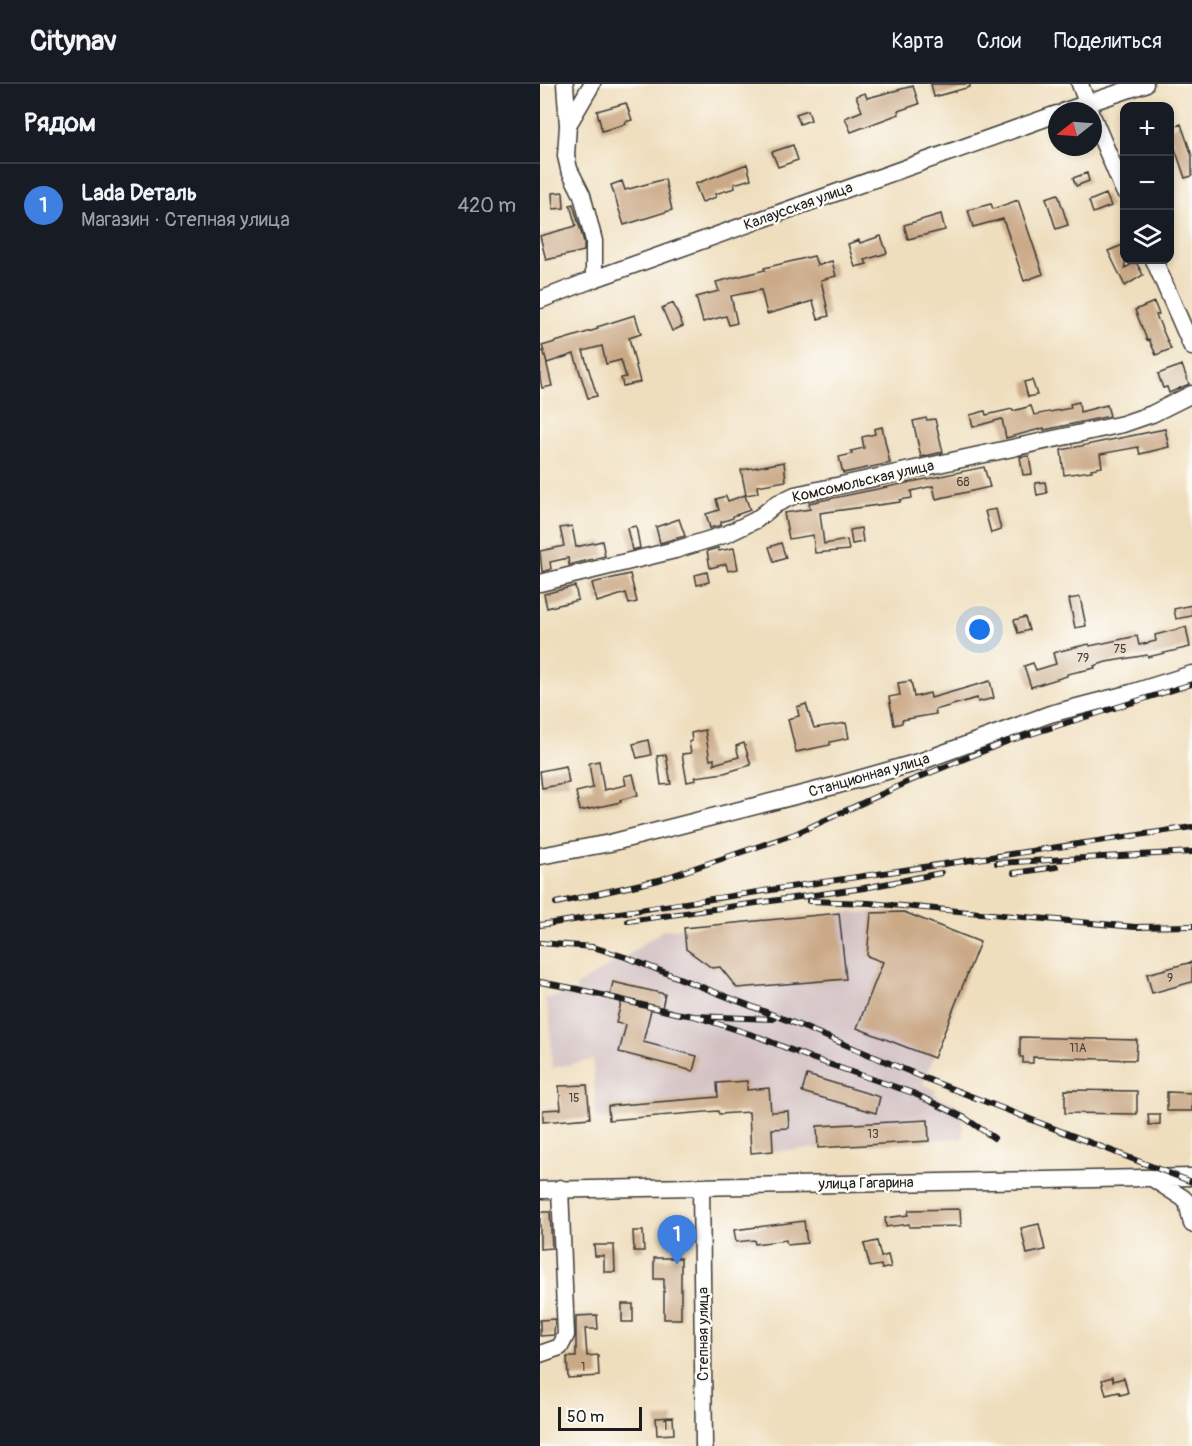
<!DOCTYPE html>
<html lang="ru">
<meta charset="utf-8">
<style>
body{margin:0;font-family:Pangolin,sans-serif;background:#242831;color:#f1f3f6}
.controls{position:absolute;right:18px;top:18px;display:grid;overflow:hidden;border-radius:12px;box-shadow:0 3px 9px #0003}
.controls button{width:54px;height:54px;display:grid;place-items:center;padding:0;border:0;border-bottom:2px solid #363941;background:#171b24;color:#f1f3f6;font:30px sans-serif}
.compass{position:absolute;left:508px;top:18px;width:54px;height:54px;border-radius:50%;background:#171b24;box-shadow:0 3px 9px #0003;rotate:253deg}
.scale{position:absolute;left:18px;bottom:15px;width:84px;box-sizing:border-box;padding-left:6px;border:3px solid #1c1c1c;border-top:0;font-size:16px;line-height:21px;white-space:nowrap;color:#1c1c1c;-webkit-text-stroke:4px #fdfcf7;paint-order:stroke}
.you{position:absolute;left:440px;top:546px;width:21px;height:21px;margin:-15px;border:4px solid #fff;border-radius:50%;background:#1a73e8;box-shadow:0 0 0 9px #1a73e833}
.badge{display:grid;place-items:center;width:39px;height:39px;border-radius:50%;background:#0f766e;color:#fff;font-size:20px;font-weight:700}
.pin{position:absolute;translate:-50% -50px;filter:drop-shadow(0 2px 3px #0008)}
.pin::after{content:'';position:absolute;top:32px;width:21px;height:18px;background:inherit;clip-path:polygon(0 0,100% 0,50% 100%)}
.list{margin:0;padding:0;list-style:none}
h2{display:flex;justify-content:space-between;align-items:center;height:78px;margin:0;padding:0 24px;font-size:26px}
h2 small{font-size:20px;font-weight:400;color:#9ea1a6}
.list li{display:grid;grid-template-columns:39px 1fr auto;gap:18px;align-items:center;box-sizing:border-box;height:84px;padding:0 24px;border-top:2px solid #363941}
.list b{display:block;font-size:22px;white-space:nowrap}
.list p{margin:0;font-size:20px;white-space:nowrap;color:#9ea1a6}
.list em{font-size:20px;font-style:normal;color:#9ea1a6}
.icon{flex:none;width:33px;height:33px;fill:none;stroke:currentColor;stroke-width:2;stroke-linecap:round;stroke-linejoin:round}
.map{position:relative;flex:none;width:652px;height:1362px;overflow:hidden}
header{display:flex;align-items:center;gap:36px;box-sizing:border-box;height:84px;padding:0 30px;background:#171b24;border-bottom:2px solid #363941}
header strong{font-size:28px}
nav{display:flex;gap:33px;margin-inline-start:auto;font-size:21px}
main{display:flex}
aside{flex:1;background:#171b24}
.map>svg:first-child{display:block}
.industrial{fill:#d2bfc1}
.building{fill:#caa987}
.lines{fill:none;stroke-linecap:round;stroke-linejoin:round}
.minor-casing{stroke:#3c3934;stroke-width:19}
.minor{stroke:#fff;stroke-width:16}
.rail-casing{stroke:#1c1c1c;stroke-width:6}
.rail{stroke:#fdfcf7;stroke-width:4;stroke-dasharray:11;stroke-linecap:butt}
.labels{text-anchor:middle;stroke-width:5;stroke-linejoin:round;paint-order:stroke}
.number-label{font-size:12px;fill:#483f37}
.street-label{font-size:15px;fill:#1c1c1c;stroke:#fdfcf7}
</style>
<header>
<strong>Citynav</strong>
<nav><a>Карта</a><a>Слои</a><a>Поделиться</a></nav>
</header>
<main>
<aside>
<h2>Рядом<small></small></h2>
<ul class="list">
<li><span class="badge" style="background:#3f7fe0">1</span><div><b>Lada Dеталь</b><p>Магазин · Степная улица</p></div><em>420 m</em></li>
</ul>
</aside>
<div class="map">
<svg width="652" height="1362" viewBox="0 0 652 1362">
<rect width="100%" height="100%" fill="#fdfcf7"/>
<filter id="ink" filterUnits="userSpaceOnUse"><feTurbulence type="fractalNoise" baseFrequency=".0167" numOctaves="2"/><feDisplacementMap in="SourceGraphic" scale="12" xChannelSelector="R" yChannelSelector="G"/><feConvolveMatrix kernelMatrix="1 2 1 2 8 2 1 2 1" color-interpolation-filters="sRGB"/></filter>
<filter id="wash" filterUnits="userSpaceOnUse"><feTurbulence type="fractalNoise" baseFrequency=".008" numOctaves="4" result="noise"/><feDisplacementMap in="SourceGraphic" scale="24" xChannelSelector="R" yChannelSelector="G"/><feGaussianBlur stdDeviation="1.35" result="paint"/><feColorMatrix in="noise" values="0 0 0 0 0 0 0 0 0 0 0 0 0 0 0 0 0 1.4 0 .05"/><feComposite in="paint" operator="in"/></filter>
<g filter="url(#wash)">
<rect width="100%" height="100%" fill="#efdebd"/>
<!-- industrial -->
<path class="industrial" d="M364 828 440 858 383 1000 396 1006 395 1011 422 1023 423 1054 211 1069 208 1028 179 1030 178 1027 56 1035 53 976 12 984 10 936 5 915 36 908 37 901 85 873 123 846 299 829Z"/>
<g id="blocks">
<!-- building -->
<path class="building" d="M391 0H430V3L394 13Z
M373 2 379 20 358 27 359 30 311 48 305 34 322 27 316 12 325 9 327 14Z
M86 19 92 36 85 38 86 40 62 47 57 27Z
M268 26 271 36 260 40 256 30Z
M641 40 652 72V92L645 94 630 50V44Z
M253 61 258 76 238 83 232 68Z
M207 80 211 95 194 100 195 104 175 110 176 113 162 118 155 100Z
M547 89 549 97 536 102 533 94Z
M125 95 132 126 84 141 71 101 82 97 85 106Z
M23 108 24 124 13 125 12 109Z
M518 110 528 141 516 145 506 114Z
M566 110 571 122 553 129 549 117Z
M478 116 503 190 484 197 463 135 433 143 428 126 451 120 453 125Z
M33 120 44 158V167L6 176 0 152 36 142 30 121Z
M401 130 405 146 368 155 364 141Z
M341 152 347 169 325 176 327 180 315 183 308 160 319 156 320 159Z
M585 160V184L596 178 603 191 585 202 568 167Z
M274 172 277 181 292 177 296 192 281 196 289 232 278 235 273 217 227 230 221 206 191 212 197 239 189 241 186 232 163 238 156 213 179 207 176 198 225 186 224 184Z
M614 218 619 230 616 231 631 265 616 271 609 255 607 256 595 226Z
M133 219 143 242 132 247 122 224Z
M95 231 101 250 89 254 100 298 83 302 81 294 86 293 81 276 66 280 62 262 43 267 57 312 48 314 34 270 7 279 4 268 12 302 2 304 0 293V268L4 267 2 262 58 245 57 243Z
M642 281 649 300 629 309 627 303 623 304 618 290Z
M492 296 497 311 488 313 484 298Z
M539 318 540 328 567 321 570 332 504 346V344L466 354 462 335 433 343 430 331 445 327 446 331 472 325 473 327 491 322 494 331 531 324 530 320Z
M386 334 387 336 395 335 403 368 381 373 373 337Z
M342 343 350 379 303 389 299 373 312 370 311 367 324 364 322 353 335 350 334 345Z
M625 345 629 363 600 370 598 363 560 370 562 383 551 385 552 387 524 391 521 366Z
M489 372 492 390 483 391 480 373Z
M244 378 246 397 217 402 218 409 206 411 201 386Z
M444 383 450 403 396 415 393 402 371 407 372 414 360 416V418L280 429 284 460 307 456 309 466 275 469 273 451 249 455 244 429 270 425 269 419Z
M505 398 507 409 497 411 495 399Z
M205 411 210 426 193 432V434L181 438V441L170 444 166 430 179 426 176 415 186 412 188 417Z
M456 425 461 446 451 449 445 427Z
M139 435 145 452 120 459 116 443Z
M32 442 36 463 62 457 65 472 29 481 28 474 10 478 11 485 2 488 0 467 24 462 20 444Z
M96 442 100 464 92 466 87 444Z
M321 444 323 458 312 460 310 446Z
M241 459 246 474 234 478 229 463Z
M178 464 179 467 194 464 198 485 188 487 186 480 170 484 167 467Z
M167 488 169 498 157 501 155 491Z
M90 490 97 518 89 520 86 509 57 518 52 499Z
M35 502 38 516 7 524 4 510Z
M540 513 546 542 535 544 529 515Z
M652 521V532L636 535 634 525Z
M485 533 489 546 478 549 474 536Z
M646 543 650 563 608 573 607 571 566 578 554 582 555 584 527 590V592L491 603 484 582 493 579 496 586 516 580 513 569 532 564 549 560 550 562 597 552 599 561 616 557 615 551Z
M371 597 374 613 390 609 391 614 450 597 454 614 438 618 437 614 395 626 396 630 362 636V639L354 641 349 613 360 611 358 599Z
M266 620 274 644 306 639 309 654 290 658V661L256 668 248 635 259 632 257 623Z
M165 646 170 676 174 675V680L199 673 196 662 204 659 211 681 184 689 155 693 156 696 147 698 142 670 151 669 149 658 152 657 151 649Z
M108 656 111 671 97 674 93 660Z
M126 671 131 700 121 701 117 672Z
M59 677 64 706 86 701 84 692 93 690 98 711 80 716 81 718 40 727 36 708 53 704 49 679Z
M26 682 29 699 2 704 0 687Z
M364 828 440 858 394 974 317 944 343 878 327 872 331 829Z
M299 829 306 895 197 904 180 883 172 884 146 865 144 844Z
M652 878V898L612 909 607 890Z
M73 898 125 910 122 924 112 922 103 958 157 972 153 987 79 968 86 941 76 939 82 915 70 912Z
M480 953 597 956 596 976 493 973V979H483V973H480Z
M267 991 340 1013 336 1029 262 1008Z
M207 997V1006L229 1004 231 1028 248 1027 249 1044 232 1045 233 1067 211 1069 209 1028 179 1030 178 1027 69 1036 68 1022 178 1013 177 999Z
M47 1001 50 1034 3 1038V1026L21 1025 19 1002Z
M525 1006 597 1007V1030L525 1029Z
M627 1008 652 1009V1027H627Z
M608 1030H620V1040L609 1041Z
M388 1036 389 1057 278 1064 277 1042Z
M420 1125 421 1142 369 1143V1140L346 1143 345 1134 368 1131 369 1126Z
M0 1128H10L12 1164 0 1165Z
M264 1137 267 1159 247 1161 246 1156 215 1160 214 1156 196 1158 194 1146Z
M499 1140 505 1166 487 1170 481 1144Z
M93 1147H103L104 1167H94Z
M337 1157 341 1173 348 1171 351 1183 342 1185 341 1181 330 1183 324 1160Z
M54 1161H74L75 1188H64V1172H55Z
M114 1174H141V1235H124V1195H114Z
M82 1220H93V1238H82Z
M57 1231 58 1245H45L47 1272 58 1271 59 1292 28 1294 27 1273H36V1232Z
M15 1235 14 1251 0 1252V1236Z
M572 1293 573 1297 584 1294 588 1309 580 1311 579 1308 566 1311 562 1296Z
M133 1333 134 1350 117 1351 116 1334Z"/>
</g>
</g>
<g filter="url(#ink)">
<use href="#blocks" fill-opacity="0" stroke="#3c3934" stroke-width="1.5"/>
<g class="lines">
<!-- minor casing -->
<g class="minor-casing">
<path id="minor" d="M25 0 28 41 26 72 29 85 42 111 54 157V195
M540 0 550 27
M525 27 605 0
M553 34 584 107
M28 41 52 0
M614 176 652 263
M0 216 54 195 517 30
M0 499 135 466 187 450 216 436 236 420 255 411 583 340 612 330 652 310
M0 772 70 759 294 702 382 677 510 630 591 609 652 590
M612 1094 643 1114 647 1118 652 1140
M161 1102 164 1362
M0 1106 652 1093
M0 1270 20 1263 26 1251 20 1104"/>
</g>
<!-- minor -->
<use href="#minor" class="minor"/>
<!-- rail casing -->
<g class="rail-casing">
<path id="rail" d="M457 779 652 768
M474 789 516 783
M269 817 329 819 595 843 652 842
M16 819 119 796 255 750 370 697 468 657 652 600
M88 837 324 804 401 789
M0 841C217 807 435 776 652 743
M0 859 53 863 85 873 249 937 392 997 652 1098
M0 898 37 905 135 929 154 932 233 935
M154 932 219 953 271 974 373 1009 425 1034 454 1054"/>
</g>
<!-- rail -->
<use href="#rail" class="rail"/>
</g>
</g>
<g class="labels">
<!-- number labels -->
<g class="number-label">
<text x="423" y="402">68</text>
<text x="580" y="569">75</text>
<text x="543" y="578">79</text>
<text x="630" y="898">9</text>
<text x="538" y="968">11А</text>
<text x="34" y="1018">15</text>
<text x="333" y="1054">13</text>
<text x="43" y="1287">1</text>
<text x="125" y="1346">1</text>
</g>
<!-- street labels -->
<g class="street-label">
<text transform="translate(258 122) rotate(-20)" y="5">Калаусская улица</text>
<text transform="translate(323 397) rotate(-13)" y="5">Комсомольская улица</text>
<text transform="translate(329 691) rotate(-16)" y="5">Станционная улица</text>
<text transform="translate(326 1099) rotate(-1)" y="5">улица Гагарина</text>
<text transform="translate(163 1250) rotate(-90)" y="5">Степная улица</text>
</g>
</g>
</svg>
<div class="controls">
<button>+</button>
<button>−</button>
<button><svg class="icon" aria-label="layers" viewBox="0 0 24 24"><path d="M12 4l9 5-9 5-9-5zM3 14l9 5 9-5"/></svg></button>
</div>
<svg class="compass" viewBox="-18 -18 36 36"><path d="M0-13l5 13h-10z" fill="#e53935"/><path d="M0 13l5-13h-10z" fill="#9ea1a6"/></svg>
<div class="scale">50 m</div>
<div class="you"></div>
<div class="pin badge" style="left:137px;top:1181px;background:#3f7fe0">1</div>
</div>
</main>
